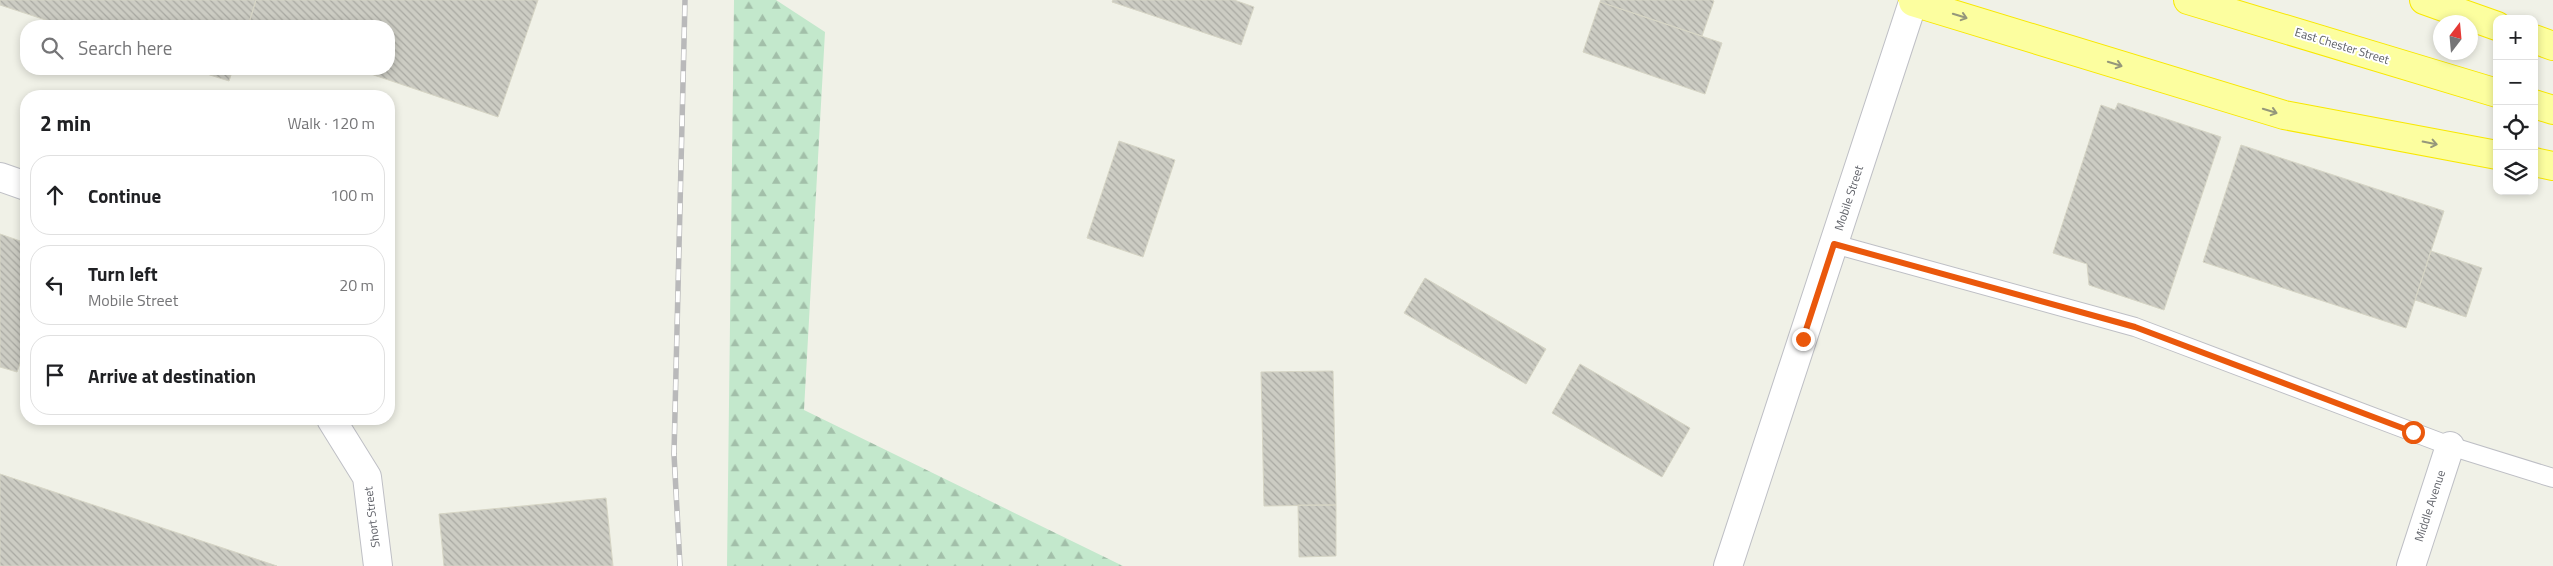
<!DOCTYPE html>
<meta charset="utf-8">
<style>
body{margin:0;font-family:"Titillium Web",sans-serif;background:#f2f2f2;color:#202124}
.controls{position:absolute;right:15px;top:15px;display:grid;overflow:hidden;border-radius:10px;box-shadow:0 2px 8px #0003}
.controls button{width:45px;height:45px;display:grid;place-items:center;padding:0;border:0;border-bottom:1px solid #e0e0e0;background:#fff;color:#202124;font:25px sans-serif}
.compass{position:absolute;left:2433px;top:15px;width:45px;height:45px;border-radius:50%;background:#fff;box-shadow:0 2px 8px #0003;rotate:16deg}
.stop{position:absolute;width:15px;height:15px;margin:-11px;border:4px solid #ea580c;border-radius:50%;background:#fff}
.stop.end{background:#ea580c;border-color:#fff;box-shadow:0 1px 5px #0008}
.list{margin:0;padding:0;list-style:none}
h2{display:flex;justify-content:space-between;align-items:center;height:65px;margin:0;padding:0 20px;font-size:21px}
h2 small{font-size:16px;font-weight:400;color:#757577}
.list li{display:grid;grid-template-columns:32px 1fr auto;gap:15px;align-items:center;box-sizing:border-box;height:80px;margin:0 10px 10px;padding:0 10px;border:1px solid #e0e0e0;border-radius:20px}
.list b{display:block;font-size:19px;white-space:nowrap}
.list p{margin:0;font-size:16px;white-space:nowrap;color:#757577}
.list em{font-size:16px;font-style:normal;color:#757577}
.icon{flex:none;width:28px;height:28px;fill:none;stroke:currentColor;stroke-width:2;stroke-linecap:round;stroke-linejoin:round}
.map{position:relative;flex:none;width:2553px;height:566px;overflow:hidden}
.search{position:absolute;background:#fff;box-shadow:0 2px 8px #0003;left:20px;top:20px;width:375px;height:55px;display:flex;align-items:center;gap:12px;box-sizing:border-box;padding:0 18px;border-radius:20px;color:#757577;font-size:19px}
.panel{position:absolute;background:#fff;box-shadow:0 2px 8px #0003;left:20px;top:90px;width:375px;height:335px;border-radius:20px}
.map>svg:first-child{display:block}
.forest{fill:url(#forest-firs)}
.building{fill:url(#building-back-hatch);stroke:#d6d5c5}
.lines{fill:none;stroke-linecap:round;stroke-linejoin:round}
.service-casing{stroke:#bebfc5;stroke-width:20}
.minor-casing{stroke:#bebfc5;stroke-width:30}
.trunk-casing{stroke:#f8e800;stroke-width:30}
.service{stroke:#fff;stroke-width:18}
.minor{stroke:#fff;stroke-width:28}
.trunk{stroke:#fcfe9f;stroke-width:28}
.rail-casing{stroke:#b9b9ba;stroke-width:5.5}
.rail{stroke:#fff;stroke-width:4;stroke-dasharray:11;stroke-linecap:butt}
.oneway{stroke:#95977b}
.route{stroke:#ea580c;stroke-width:6}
.labels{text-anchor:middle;stroke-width:4;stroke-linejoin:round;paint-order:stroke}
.street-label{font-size:12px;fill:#5e6067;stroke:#fff}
</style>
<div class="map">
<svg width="2553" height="566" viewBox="0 0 2553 566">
<defs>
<pattern id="forest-firs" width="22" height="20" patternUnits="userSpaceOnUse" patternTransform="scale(1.25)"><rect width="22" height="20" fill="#c3e8cc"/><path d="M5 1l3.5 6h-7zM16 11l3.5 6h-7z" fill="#a2bfa9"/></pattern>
<pattern id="building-back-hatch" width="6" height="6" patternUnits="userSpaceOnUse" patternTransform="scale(1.25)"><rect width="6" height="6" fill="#ccccc3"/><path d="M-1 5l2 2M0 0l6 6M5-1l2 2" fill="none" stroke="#a9a9a2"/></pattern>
</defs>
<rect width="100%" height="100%" fill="#f0f1e7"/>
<!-- forest -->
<path class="forest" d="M734 0H776L825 32 804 410 1123 566H727Z"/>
<!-- building -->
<path class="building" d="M0 0H256L248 26H64L0 5Z
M256 0H538L498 117 356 69H389V26H248Z
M1113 0H1234L1254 7 1241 45 1112 2Z
M1601 0H1712L1714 1 1702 36 1600 2Z
M1600 2 1722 43 1705 94 1583 52Z
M191 69H233L229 81Z
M2118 103 2221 137 2164 310 2089 285 2087 264 2053 253 2101 105 2115 110Z
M1119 141 1175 160 1143 257 1087 238Z
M2241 145 2444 211 2406 328 2203 262Z
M0 234 26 243V346L17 372 0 367Z
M2431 251 2482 268 2466 317 2415 300Z
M1425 278 1546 349 1526 384 1404 313Z
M1580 364 1690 428 1662 477 1552 413Z
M1333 371 1336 505 1264 506 1261 372Z
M0 474 277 566H0Z
M606 498 613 566H444L439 514Z
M1298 505H1336V556L1299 557Z"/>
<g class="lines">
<!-- service casing -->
<g class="service-casing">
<path id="service" d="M1834 244 2135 327 2450 446 2553 478"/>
</g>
<!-- minor casing -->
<g class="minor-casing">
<path id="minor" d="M0 177 26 186
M331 419 367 477 378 566
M1728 566 1913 2
M2411 566 2450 446"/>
</g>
<!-- trunk casing -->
<g class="trunk-casing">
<path id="trunk" d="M2188 0 2497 93
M2424 0 2497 26
M1913 2 2284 115 2497 155
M2534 39 2553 46
M2534 104 2553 110
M2534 162 2553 166"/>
</g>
<!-- service -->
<use href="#service" class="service"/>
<!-- minor -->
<use href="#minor" class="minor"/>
<!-- trunk -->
<use href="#trunk" class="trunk"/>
<!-- rail casing -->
<g class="rail-casing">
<path id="rail" d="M680 566 674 454 685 0"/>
</g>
<!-- rail -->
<use href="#rail" class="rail"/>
</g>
<!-- one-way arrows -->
<defs><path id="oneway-shaft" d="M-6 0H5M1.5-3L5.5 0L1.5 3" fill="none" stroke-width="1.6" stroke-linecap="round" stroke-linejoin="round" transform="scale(1.25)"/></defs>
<g class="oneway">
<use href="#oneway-shaft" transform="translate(1960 16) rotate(17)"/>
<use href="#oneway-shaft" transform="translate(2115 64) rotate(17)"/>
<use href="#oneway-shaft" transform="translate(2270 111) rotate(17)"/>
<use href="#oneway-shaft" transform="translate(2430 143) rotate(11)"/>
</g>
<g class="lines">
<!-- route -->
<path class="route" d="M1803 339 1834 244 2135 327 2413 432"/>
</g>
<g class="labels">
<!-- street labels -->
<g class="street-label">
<text transform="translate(2342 46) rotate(17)" y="4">East Chester Street</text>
<text transform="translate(1849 198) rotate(-72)" y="4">Mobile Street</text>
<text transform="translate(2430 506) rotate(-72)" y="4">Middle Avenue</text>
<text transform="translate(372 517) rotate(-97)" y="4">Short Street</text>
</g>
</g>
</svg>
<div class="controls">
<button>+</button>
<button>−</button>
<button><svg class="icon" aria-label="locate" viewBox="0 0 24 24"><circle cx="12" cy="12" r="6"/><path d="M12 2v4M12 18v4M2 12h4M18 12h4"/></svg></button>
<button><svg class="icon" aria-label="layers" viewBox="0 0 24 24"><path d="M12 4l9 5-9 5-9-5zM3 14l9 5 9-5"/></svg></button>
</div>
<svg class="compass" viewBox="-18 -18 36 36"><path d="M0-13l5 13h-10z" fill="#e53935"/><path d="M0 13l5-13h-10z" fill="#757577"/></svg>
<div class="stop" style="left:2413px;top:432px"></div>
<div class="stop end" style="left:1803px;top:339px"></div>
<div class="search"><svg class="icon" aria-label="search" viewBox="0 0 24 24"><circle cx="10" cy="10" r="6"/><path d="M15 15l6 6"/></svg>Search here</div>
<section class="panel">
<h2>2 min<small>Walk · 120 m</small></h2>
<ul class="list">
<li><svg class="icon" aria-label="ahead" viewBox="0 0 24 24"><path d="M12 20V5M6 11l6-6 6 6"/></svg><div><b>Continue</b></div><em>100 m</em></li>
<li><svg class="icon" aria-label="left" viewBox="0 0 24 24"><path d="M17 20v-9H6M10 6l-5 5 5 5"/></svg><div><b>Turn left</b><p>Mobile Street</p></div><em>20 m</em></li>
<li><svg class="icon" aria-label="arrive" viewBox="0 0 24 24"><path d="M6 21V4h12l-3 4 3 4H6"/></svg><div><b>Arrive at destination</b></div></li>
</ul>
</section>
</div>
